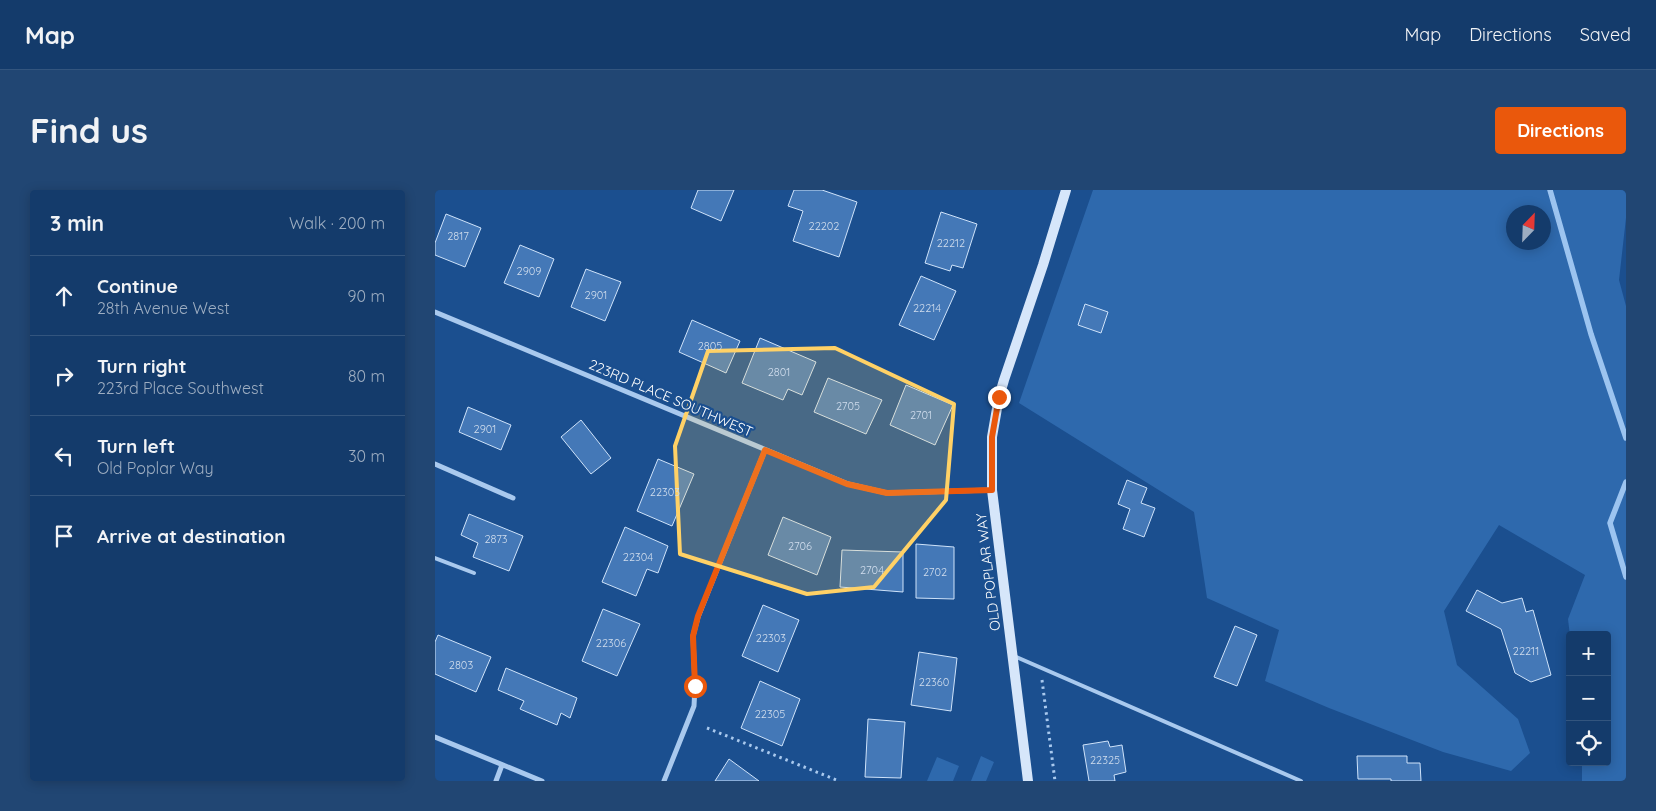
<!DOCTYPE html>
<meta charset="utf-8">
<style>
body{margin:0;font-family:Quicksand,sans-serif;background:#214673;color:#f1f3f6}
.controls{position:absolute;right:15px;bottom:15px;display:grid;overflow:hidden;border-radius:5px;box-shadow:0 2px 12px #0003}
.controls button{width:45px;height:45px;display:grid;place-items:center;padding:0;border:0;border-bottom:1px solid #33557e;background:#143b6b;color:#f1f3f6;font:25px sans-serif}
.compass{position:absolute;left:1071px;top:15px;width:45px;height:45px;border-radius:50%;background:#143b6b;box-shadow:0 2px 12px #0003;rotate:23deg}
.stop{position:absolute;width:15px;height:15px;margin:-11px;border:4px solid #ea580c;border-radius:50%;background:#fff}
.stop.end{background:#ea580c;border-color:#fff;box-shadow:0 1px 5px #0008}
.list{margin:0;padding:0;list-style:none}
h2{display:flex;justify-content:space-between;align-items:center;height:65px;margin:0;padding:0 20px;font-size:21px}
h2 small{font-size:16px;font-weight:400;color:#9dadc1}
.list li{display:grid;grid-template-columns:32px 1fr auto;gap:15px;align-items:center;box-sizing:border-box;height:80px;padding:0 20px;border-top:1px solid #33557e}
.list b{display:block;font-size:19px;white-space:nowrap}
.list p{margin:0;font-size:16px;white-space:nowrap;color:#9dadc1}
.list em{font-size:16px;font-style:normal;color:#9dadc1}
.icon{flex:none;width:28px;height:28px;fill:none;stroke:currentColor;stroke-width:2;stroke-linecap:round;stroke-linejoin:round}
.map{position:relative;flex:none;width:1191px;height:591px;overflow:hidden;border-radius:5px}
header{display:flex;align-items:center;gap:30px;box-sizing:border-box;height:70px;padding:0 25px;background:#143b6b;border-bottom:1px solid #33557e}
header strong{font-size:24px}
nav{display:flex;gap:28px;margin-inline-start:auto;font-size:18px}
.intro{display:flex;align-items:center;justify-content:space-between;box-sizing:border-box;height:120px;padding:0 30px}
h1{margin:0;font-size:35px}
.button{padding:12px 22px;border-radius:5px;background:#ea580c;color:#fff;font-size:18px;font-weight:700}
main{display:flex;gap:30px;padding:0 30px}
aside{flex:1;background:#143b6b;border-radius:5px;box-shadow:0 2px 12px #0003}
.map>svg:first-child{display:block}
.green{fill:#2e69ad;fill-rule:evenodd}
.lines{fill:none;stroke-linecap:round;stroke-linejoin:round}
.stream{stroke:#9cc4f0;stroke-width:5.5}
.building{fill:#4478b7;stroke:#cfe3fa}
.path{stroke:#a9c9ee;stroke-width:3;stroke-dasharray:2.5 4;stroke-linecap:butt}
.lane{stroke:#a9c9ee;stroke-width:4}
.street{stroke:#a9c9ee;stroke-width:5}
.secondary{stroke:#d6e6fa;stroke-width:10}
.route{stroke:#ea580c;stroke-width:6}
.marked{fill:#ffd166;fill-opacity:0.2;stroke:#ffd166;stroke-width:4;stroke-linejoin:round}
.labels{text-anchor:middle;stroke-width:4.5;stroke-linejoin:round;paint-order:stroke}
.number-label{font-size:11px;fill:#d0dded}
.street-label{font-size:14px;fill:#fff;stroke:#1b4f8f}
</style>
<header>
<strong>Map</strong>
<nav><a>Map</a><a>Directions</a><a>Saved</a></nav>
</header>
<div class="intro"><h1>Find us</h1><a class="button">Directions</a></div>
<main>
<aside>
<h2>3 min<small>Walk · 200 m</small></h2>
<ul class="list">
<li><svg class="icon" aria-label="ahead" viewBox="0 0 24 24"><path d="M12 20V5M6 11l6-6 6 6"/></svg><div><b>Continue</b><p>28th Avenue West</p></div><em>90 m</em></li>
<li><svg class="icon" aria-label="right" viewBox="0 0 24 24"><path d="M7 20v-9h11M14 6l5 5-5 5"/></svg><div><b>Turn right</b><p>223rd Place Southwest</p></div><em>80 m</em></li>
<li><svg class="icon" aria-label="left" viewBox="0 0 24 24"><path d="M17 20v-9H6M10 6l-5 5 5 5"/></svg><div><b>Turn left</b><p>Old Poplar Way</p></div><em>30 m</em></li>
<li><svg class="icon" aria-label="arrive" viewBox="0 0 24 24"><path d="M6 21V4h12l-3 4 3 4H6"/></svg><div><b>Arrive at destination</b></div></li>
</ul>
</aside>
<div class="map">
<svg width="1191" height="591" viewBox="0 0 1191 591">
<rect width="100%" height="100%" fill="#1b4f8f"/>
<!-- green -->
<path class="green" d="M658 0H1191V28L1184 90 1191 116V591H1147V572H1172V445H1135V446L1133 429 1150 385 1064 335 1009 421 1022 475 1083 529 1095 563 1076 581 1008 562 894 518 830 491 844 440 772 408 759 322 584 213ZM1078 22H1108V52H1078Z
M546 566 559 572 551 591H536Z
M502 567 524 576 518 591H492Z"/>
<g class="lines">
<!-- stream -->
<path class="stream" d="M1115 0 1156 144 1191 248
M1191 292 1175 333 1191 387"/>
</g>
<!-- building -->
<path class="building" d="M263 0H299L286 31 256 18Z
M359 0H387L422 12 404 67 358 51 368 21 353 16Z
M506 22 542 34 528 78 517 75 515 81 490 73Z
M11 24 46 38 30 77 0 65V53Z
M85 55 119 69 104 107 69 93Z
M151 79 186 92 170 131 136 117Z
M486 86 521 101 499 150 464 135Z
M650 114 673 122 666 143 643 135Z
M257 130 305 151 291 183 244 162Z
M325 148 381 172 367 205 353 199 348 210 307 193Z
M393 188 447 210 431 244 379 222Z
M471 195 518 215 500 255 455 235Z
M33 217 76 235 66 260 24 242Z
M146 230 176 268 156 284 126 247Z
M223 269 259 284 237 336 202 321Z
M692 290 712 298 706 313 720 318 709 347 688 339 695 319 683 314Z
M34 324 88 346 74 381 38 367 43 353 26 345Z
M348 327 396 347 382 385 333 365Z
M190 337 233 356 223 383 212 379 201 406 167 392Z
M481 354 519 357V409L481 408Z
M407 360 468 362V402L405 397Z
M1042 400 1067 413 1087 408 1091 422 1098 420 1116 485 1096 492 1080 483 1066 439 1031 421Z
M328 415 364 430 343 482 307 466Z
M168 419 205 434 182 486 147 471Z
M800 436 822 445 802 496 779 487Z
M3 445 56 467 41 502 0 484V452Z
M484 462 522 468 516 521 476 515Z
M71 478 142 508 135 528 126 523 122 535 85 519 89 511 63 500Z
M325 491 365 509 347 556 306 538Z
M433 529 470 532 466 588 430 587Z
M673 551 675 557 687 555 691 582 679 585 680 591H654L648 555Z
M922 566H972V573H985L986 591H956V589H923Z
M294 569 324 591H280Z"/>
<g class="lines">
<!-- path -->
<path class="path" d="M607 490 620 591
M272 538 404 591"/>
<!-- lane -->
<path class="lane" d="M0 368 39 383
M579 466 866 591"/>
<!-- street -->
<path class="street" d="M0 122 413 294 452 303 557 300
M0 274 78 308
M0 547 107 591
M61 591 67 575
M229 591 259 516 260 496 258 446 263 427 330 260"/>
<!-- secondary -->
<path class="secondary" d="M593 591 557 300V247L564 207 569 190 608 75 631 0"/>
</g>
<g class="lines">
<!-- route -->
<path class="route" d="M260 496 258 446 263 426 330 260 412 294 452 303 557 300V247L564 207"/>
</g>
<!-- marked area -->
<path class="marked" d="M400 158 519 214 511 310 439 397 372 404 245 364 240 256 273 161Z"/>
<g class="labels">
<!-- number labels -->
<g class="number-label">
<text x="389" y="40">22202</text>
<text x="23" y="50">2817</text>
<text x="516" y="57">22212</text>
<text x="94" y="85">2909</text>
<text x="161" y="109">2901</text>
<text x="492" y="122">22214</text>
<text x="275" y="160">2805</text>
<text x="344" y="186">2801</text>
<text x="413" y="220">2705</text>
<text x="486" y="229">2701</text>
<text x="50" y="243">2901</text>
<text x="230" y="306">22303</text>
<text x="61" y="353">2873</text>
<text x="365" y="360">2706</text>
<text x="203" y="371">22304</text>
<text x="437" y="384">2704</text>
<text x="500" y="386">2702</text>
<text x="336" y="452">22303</text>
<text x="176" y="457">22306</text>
<text x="1091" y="465">22211</text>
<text x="26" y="479">2803</text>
<text x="499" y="496">22360</text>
<text x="335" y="528">22305</text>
<text x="670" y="574">22325</text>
</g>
<!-- street labels -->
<g class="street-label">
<text transform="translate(236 208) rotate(23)" y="5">223RD PLACE SOUTHWEST</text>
<text transform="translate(553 382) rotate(-97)" y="5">OLD POPLAR WAY</text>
</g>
</g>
</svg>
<div class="controls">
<button>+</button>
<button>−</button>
<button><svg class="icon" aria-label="locate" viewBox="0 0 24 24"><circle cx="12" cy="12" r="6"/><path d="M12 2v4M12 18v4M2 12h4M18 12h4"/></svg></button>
</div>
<svg class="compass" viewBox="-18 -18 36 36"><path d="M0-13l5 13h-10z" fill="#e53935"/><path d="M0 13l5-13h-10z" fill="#9dadc1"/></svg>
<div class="stop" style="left:260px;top:496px"></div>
<div class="stop end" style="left:564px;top:207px"></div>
</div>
</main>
